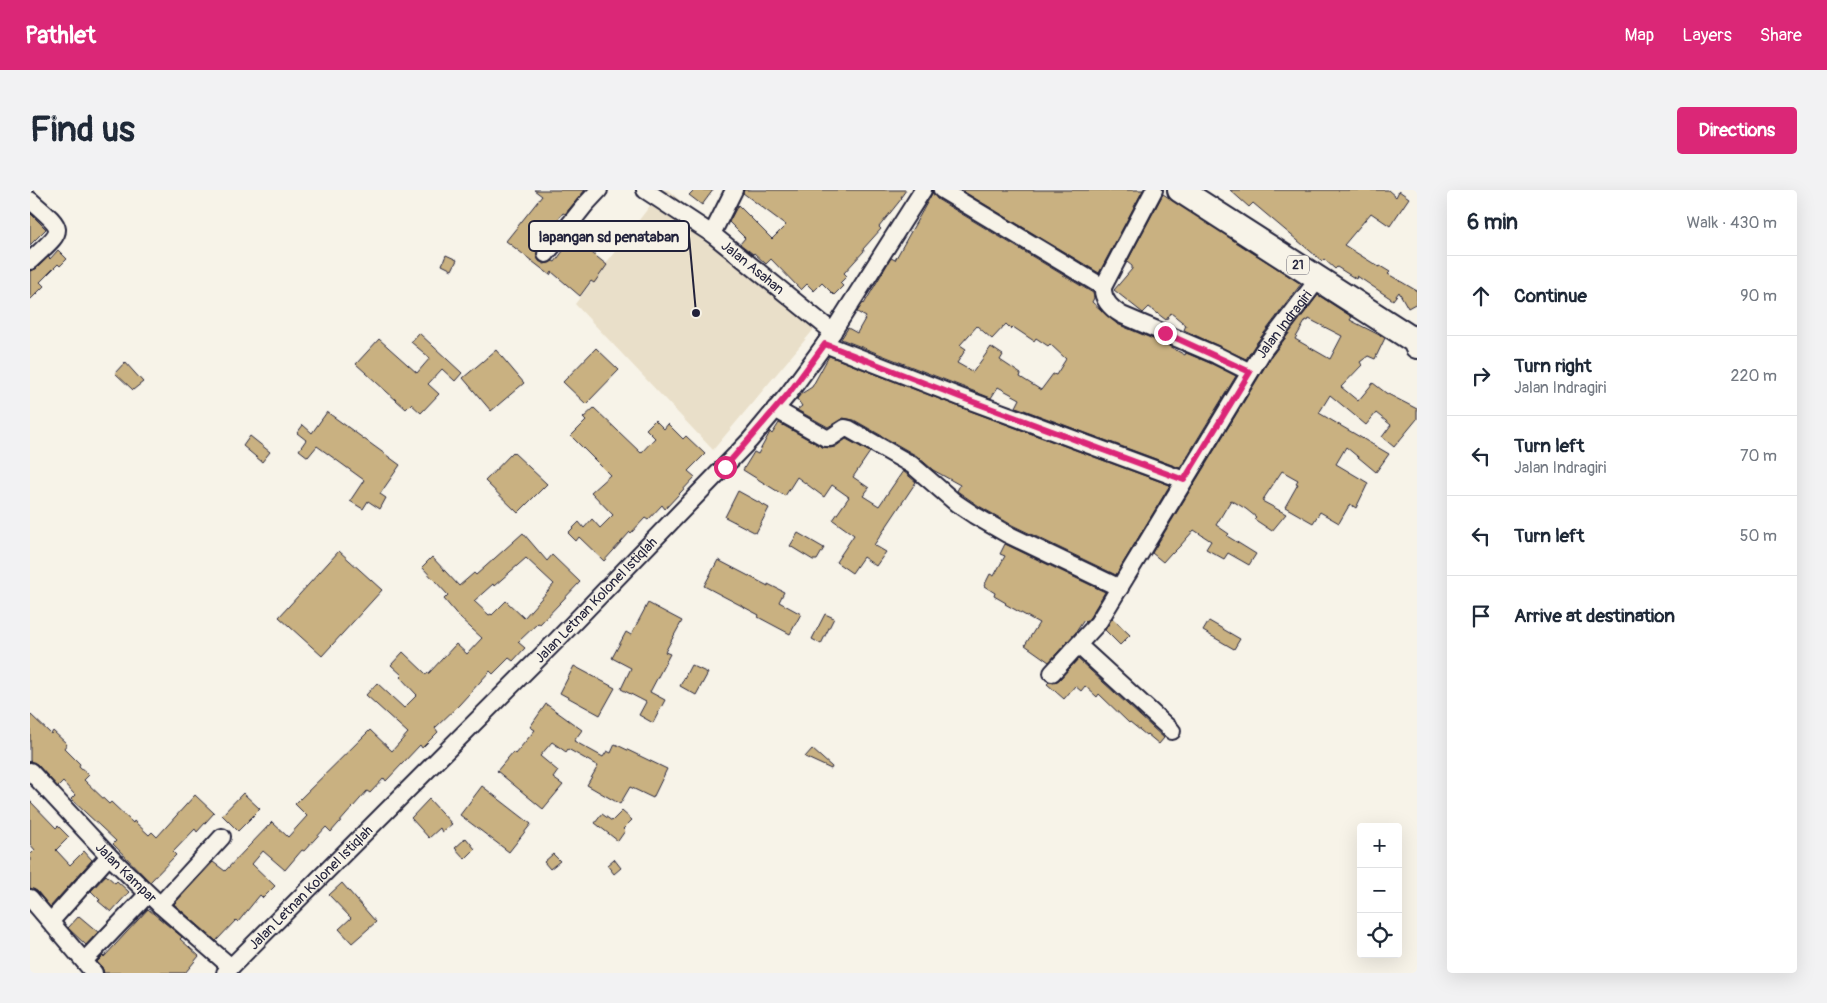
<!DOCTYPE html>
<meta charset="utf-8">
<style>
body{margin:0;font-family:Pangolin,sans-serif;background:#f2f2f3;color:#1f2937}
.controls{position:absolute;right:15px;bottom:15px;display:grid;overflow:hidden;border-radius:5px;box-shadow:0 5px 20px #0002}
.controls button{width:45px;height:45px;display:grid;place-items:center;padding:0;border:0;border-bottom:1px solid #e0e1e3;background:#fff;color:#1f2937;font:25px sans-serif}
.stop{position:absolute;width:15px;height:15px;margin:-11px;border:4px solid #db2777;border-radius:50%;background:#fff}
.stop.end{background:#db2777;border-color:#fff;box-shadow:0 1px 5px #0008}
.list{margin:0;padding:0;list-style:none}
h2{display:flex;justify-content:space-between;align-items:center;height:65px;margin:0;padding:0 20px;font-size:21px}
h2 small{font-size:16px;font-weight:400;color:#747a83}
.list li{display:grid;grid-template-columns:32px 1fr auto;gap:15px;align-items:center;box-sizing:border-box;height:80px;padding:0 20px;border-top:1px solid #e0e1e3}
.list b{display:block;font-size:19px;white-space:nowrap}
.list p{margin:0;font-size:16px;white-space:nowrap;color:#747a83}
.list em{font-size:16px;font-style:normal;color:#747a83}
.icon{flex:none;width:28px;height:28px;fill:none;stroke:currentColor;stroke-width:2;stroke-linecap:round;stroke-linejoin:round}
.map{position:relative;flex:none;width:1387px;height:783px;overflow:hidden;border-radius:5px}
header{display:flex;align-items:center;gap:30px;box-sizing:border-box;height:70px;padding:0 25px;background:#db2777;color:#fff}
header strong{font-size:24px}
nav{display:flex;gap:28px;margin-inline-start:auto;font-size:18px}
.intro{display:flex;align-items:center;justify-content:space-between;box-sizing:border-box;height:120px;padding:0 30px}
h1{margin:0;font-size:35px}
.button{padding:12px 22px;border-radius:5px;background:#db2777;color:#fff;font-size:18px;font-weight:700}
main{display:flex;gap:30px;padding:0 30px}
aside{flex:1;background:#fff;border-radius:5px;box-shadow:0 5px 20px #0002}
.map>svg:first-child{display:block}
.built{fill:#e9dfc9}
.building{fill:#c9b181;stroke:#22223b;fill-rule:evenodd}
.lines{fill:none;stroke-linecap:round;stroke-linejoin:round}
.minor-casing{stroke:#22223b;stroke-width:20}
.highway-casing{stroke:#22223b;stroke-width:28}
.minor{stroke:#f7f3e8;stroke-width:16}
.highway{stroke:#f7f3e8;stroke-width:24}
.route{stroke:#db2777;stroke-width:6}
.labels{text-anchor:middle;stroke-width:5;stroke-linejoin:round;paint-order:stroke}
.shield{fill:#f7f3e8;stroke:#62616f;stroke-width:1}
.shield-label{font-size:12px;font-weight:bold;fill:#22223b}
.street-label{font-size:14px;fill:#22223b;stroke:#f7f3e8}
.leader{fill:none;stroke:#22223b;stroke-width:2}
.callout-dot{fill:#22223b;stroke:#f7f3e8;stroke-width:2}
.callout{fill:#f7f3e8;stroke:#22223b;stroke-width:2}
.callout-label{font-size:15px;text-anchor:middle;font-weight:bold;fill:#22223b}
</style>
<header>
<strong>Pathlet</strong>
<nav><a>Map</a><a>Layers</a><a>Share</a></nav>
</header>
<div class="intro"><h1>Find us</h1><a class="button">Directions</a></div>
<main>
<div class="map">
<svg width="1387" height="783" viewBox="0 0 1387 783">
<rect width="100%" height="100%" fill="#f7f3e8"/>
<filter id="ink" filterUnits="userSpaceOnUse"><feTurbulence type="fractalNoise" baseFrequency=".02" numOctaves="2"/><feDisplacementMap in="SourceGraphic" scale="10" xChannelSelector="R" yChannelSelector="G"/><feConvolveMatrix kernelMatrix="1 2 1 2 8 2 1 2 1" color-interpolation-filters="sRGB"/></filter>
<g filter="url(#ink)">
<!-- built -->
<path class="built" d="M632 0H638L790 132 683 260 545 114Z"/>
<!-- building -->
<path class="building" d="M504 0H555L535 24 533 23 506 57 508 58 507 67 509 71 514 74 519 73 523 71 525 72 544 46 564 61 562 63 577 75 564 93 561 91 550 106 522 82 520 85 476 51 512 6Z
M664 0H683L672 15 659 5Z
M714 0H876L871 7 872 8 849 37 851 39 833 59 834 61 814 83 817 86 810 93 813 96 804 105 792 93 784 101 777 94 771 100 741 69 736 74 724 63 723 64 710 54 715 48 699 32 708 15 742 49 756 35 713 3Z
M931 0H1113L1069 83Z
M1200 0H1358L1366 7 1369 1 1379 8 1360 36 1341 23 1314 55 1349 77 1350 76 1360 82 1358 84 1387 101V113L1378 118 1369 102 1363 110 1327 86 1326 89 1307 77 1305 79 1294 69 1292 71 1236 24 1223 13 1219 17Z
M903 2 907 9 1063 103 1064 108 1062 112 1087 134 1135 154 1155 165 1156 163 1182 174 1206 186 1150 278 986 217 990 209 968 197 961 208 811 149 818 138 827 143 836 127 827 122 833 113 834 114 861 68 865 70ZM976 134 981 139 983 137 1004 151 1006 148 1018 156 1020 154 1036 169 1026 185 1023 184 1011 200 990 187 991 184 970 170 973 165 961 157 943 182 927 173 936 159 930 155 947 136 962 149Z
M1133 4 1271 94 1225 155 1216 169 1154 140 1156 135 1141 123 1136 130 1119 117 1113 123 1084 100 1102 79V76L1097 72Z
M0 23 16 39 0 55Z
M28 60 37 69 30 76 28 74 10 92 14 96 0 110V81L6 79 18 67 20 69Z
M416 65 427 70 422 80 412 75Z
M1288 105 1322 127 1320 130 1355 148 1345 169 1338 166 1330 172 1332 175 1311 197 1328 211 1343 193 1356 203 1387 219V229L1364 257 1352 247 1361 235 1346 223 1336 235 1300 205 1289 223 1359 264 1346 282 1316 257 1306 274 1338 293 1326 318 1320 314 1309 333 1290 322 1283 333 1255 317 1268 294 1266 293 1268 290 1252 281 1232 311 1256 324 1242 341 1224 329 1226 327 1216 319 1201 310 1186 335 1199 344 1197 346 1226 364 1219 375 1198 363 1194 369 1176 359 1181 351 1164 340 1150 356 1142 364 1141 363 1133 372 1122 363 1241 167ZM1279 129 1312 146 1300 169 1265 149 1276 130 1278 131Z
M389 143 432 183 425 191 412 179 398 194 409 204 391 223 381 214 376 219 326 174 349 149 387 183 400 168 381 152Z
M566 158 589 180 556 214 533 192Z
M466 160 494 193 461 221 433 188Z
M799 166 927 216 1140 295 1086 385 982 335 949 316 927 301 930 295 903 280 887 266 824 230 813 228 798 237 767 220 772 216 767 209 771 204 782 197Z
M95 172 113 192 103 200 85 183Z
M564 218 611 263 625 248 616 239 625 230 634 239 638 234 653 249 656 246 675 264 658 281 665 287 635 319 632 315 618 330 615 328 601 343 600 342 574 371 549 347 546 351 538 343 549 332 554 338 562 329 570 338 583 325 561 302 580 285 541 246 556 231 553 228Z
M297 222 370 275 350 304 356 308 350 319 338 311 333 319 320 311 334 290 287 256 278 267 269 260 276 250 267 243 273 235 282 243Z
M749 233 792 257 800 258 805 257 816 249 840 262 823 287 839 298 833 306 849 316 873 281 886 292 844 355 856 362 846 376 833 367 822 383 806 372 824 345 803 330 819 307 802 295 794 307 767 287 755 306 713 280 724 262 728 264 740 242 742 244Z
M220 246 240 262 232 272 213 256Z
M483 262 517 294 488 323 455 291Z
M708 301 739 318 726 343 695 327Z
M493 343 517 371 522 365 550 392 510 434 508 433 488 452 495 458 483 471 479 468 463 484 460 481 429 515 405 538 408 542 392 558 390 555 356 591 354 588 340 603 337 601 301 642 296 637 274 661 272 660 255 680 233 661 222 674 245 696 233 708 230 705 208 732 206 730 186 751 144 714 183 672 195 681 242 632 258 647 277 626 265 614 340 540 362 561 378 543 336 505 347 493 374 518 387 505 370 487 372 485 361 475 373 462 396 484 399 483 426 454 437 464 452 448 430 428 414 409 418 405 392 377 402 367 429 396 444 383 446 385ZM496 368 524 394 494 428 476 411 462 425 461 424 459 425 444 411 463 394 464 396Z
M768 343 794 358 787 370H783L760 356Z
M975 354 1075 402 1060 427 1056 432 1054 430 1046 442 1019 472 995 455 1009 433 975 414 976 413 964 406 965 403 954 396 960 384 964 386 975 366 970 364Z
M309 361 352 400 292 466 249 427Z
M688 370 738 396V394L754 402 749 412 771 424 760 444 728 427 729 425 674 396Z
M618 413 652 431 635 462 640 464 620 502 635 510 623 533 609 525 616 512 591 499 601 478 582 468 596 442 601 445Z
M795 424 804 428 791 454 782 449Z
M1082 428 1100 445 1090 455 1075 440Z
M1179 431 1210 449 1204 459 1173 441Z
M1048 469 1134 548 1129 554 1117 544 1116 545 1100 532 1099 533 1069 504 1067 507 1055 496 1051 501 1045 496 1034 509 1017 494 1019 492 1024 493 1029 490Z
M661 475 678 483 666 505 650 496Z
M544 476 585 498 570 525 530 503Z
M516 514 552 540 544 551 573 567 577 561 581 563 585 554 637 579 623 608 600 597 590 614 557 595 568 576 538 559 536 562 522 552 510 566 528 581 523 588 533 595 513 619 467 581 483 562 485 564 505 540 500 537Z
M0 524 21 544 23 541 37 554 34 558 50 574 49 576 59 585 54 590 79 614 81 612 103 633 104 631 119 645 122 642 127 647 165 605 184 623 167 642 165 639 143 662 146 665 120 692 83 654 86 651 41 609 45 605 33 592 28 597 7 574 0 571Z
M782 559 802 577 801 579 775 567Z
M452 596 501 634 479 662 430 625Z
M213 603 230 619 208 641 192 625Z
M399 609 422 634 412 642 410 638 399 648 381 628Z
M0 611 26 638 28 636 39 647 26 660 40 675 54 661 62 670 20 717 7 701 0 698V665L5 660 0 654Z
M592 621 602 630 593 639 595 641 588 651 565 633 572 624 582 631Z
M436 648 445 659 435 669 425 658Z
M523 664 530 671 520 679 514 672Z
M584 669 591 678 584 684 577 675Z
M76 685 85 693 87 691 99 702 81 722 68 711 70 710 61 701Z
M312 693 346 732 322 753 309 739 321 728 299 705Z
M118 719 152 747 150 749 169 766 155 783H74L72 777 67 772 73 766 74 767Z
M49 726 68 742 56 755 38 738Z"/>
<g class="lines">
<!-- minor casing -->
<g class="minor-casing">
<g id="minor">
<path d="M615 0 682 44"/>
<path id="s1" d="M704 0 682 44 803 142"/>
<path d="M912 0 1073 97"/>
<path d="M1124 0 1073 97C1072 110 1082 119 1092 125L1186 165 1220 182"/>
<path d="M0 10C37 42 35 38 0 71"/>
<path d="M516 64 555 15 569 0"/>
<path d="M795 154 930 207 1154 290"/>
<path d="M745 219 796 248H800L815 238 819 239 882 275 926 313 944 325 977 344 1090 398"/>
<path d="M1048 455 1142 541"/>
<path id="s2" d="M1022 483 1068 433 1233 161 1289 88"/>
<path id="s3" d="M0 581 79 666 130 715 201 777"/>
<path d="M0 708 64 783"/>
<path d="M130 715 192 647"/>
<path d="M21 731 79 666"/>
<path d="M54 771 118 704"/>
<path id="s4" d="M195 783 527 450 720 250 759 203 795 154 893 0"/>
</g>
</g>
<!-- highway casing -->
<g class="highway-casing">
<path id="highway" d="M1150 0 1385 151 1387 156"/>
</g>
<!-- minor -->
<use href="#minor" class="minor"/>
<!-- highway -->
<use href="#highway" class="highway"/>
</g>
</g>
<g class="lines" filter="url(#ink)">
<!-- route -->
<path class="route" d="M695 277 759 203 795 154 930 207 1154 290 1220 182 1135 143"/>
</g>
<g class="labels">
<!-- shield labels -->
<rect class="shield" x="1257" y="65.5" width="22" height="19" rx="4"/>
<g class="shield-label">
<text x="1268" y="79">21</text>
</g>
<!-- street labels -->
<g class="street-label">
<text dy="5" stroke="none"><textPath href="#s1" startOffset="102">Jalan Asahan</textPath></text>
<text dy="5" stroke="none"><textPath href="#s2" startOffset="420">Jalan Indragiri</textPath></text>
<text dy="5" stroke="none"><textPath href="#s4" startOffset="526">Jalan Letnan Kolonel Istiqlah</textPath></text>
<text dy="5" stroke="none"><textPath href="#s3" startOffset="140">Jalan Kampar</textPath></text>
<text dy="5" stroke="none"><textPath href="#s4" startOffset="121">Jalan Letnan Kolonel Istiqlah</textPath></text>
</g>
</g>
<!-- callouts -->
<path class="leader" d="M666 123L659 46"/>
<circle class="callout-dot" cx="666" cy="123" r="5"/>
<rect class="callout" x="499" y="31" width="160" height="30" rx="5"/>
<g class="callout-label">
<text x="579" y="52">lapangan sd penataban</text>
</g>
</svg>
<div class="controls">
<button>+</button>
<button>−</button>
<button><svg class="icon" aria-label="locate" viewBox="0 0 24 24"><circle cx="12" cy="12" r="6"/><path d="M12 2v4M12 18v4M2 12h4M18 12h4"/></svg></button>
</div>
<div class="stop" style="left:695px;top:277px"></div>
<div class="stop end" style="left:1135px;top:143px"></div>
</div>
<aside>
<h2>6 min<small>Walk · 430 m</small></h2>
<ul class="list">
<li><svg class="icon" aria-label="ahead" viewBox="0 0 24 24"><path d="M12 20V5M6 11l6-6 6 6"/></svg><div><b>Continue</b></div><em>90 m</em></li>
<li><svg class="icon" aria-label="right" viewBox="0 0 24 24"><path d="M7 20v-9h11M14 6l5 5-5 5"/></svg><div><b>Turn right</b><p>Jalan Indragiri</p></div><em>220 m</em></li>
<li><svg class="icon" aria-label="left" viewBox="0 0 24 24"><path d="M17 20v-9H6M10 6l-5 5 5 5"/></svg><div><b>Turn left</b><p>Jalan Indragiri</p></div><em>70 m</em></li>
<li><svg class="icon" aria-label="left" viewBox="0 0 24 24"><path d="M17 20v-9H6M10 6l-5 5 5 5"/></svg><div><b>Turn left</b></div><em>50 m</em></li>
<li><svg class="icon" aria-label="arrive" viewBox="0 0 24 24"><path d="M6 21V4h12l-3 4 3 4H6"/></svg><div><b>Arrive at destination</b></div></li>
</ul>
</aside>
</main>
